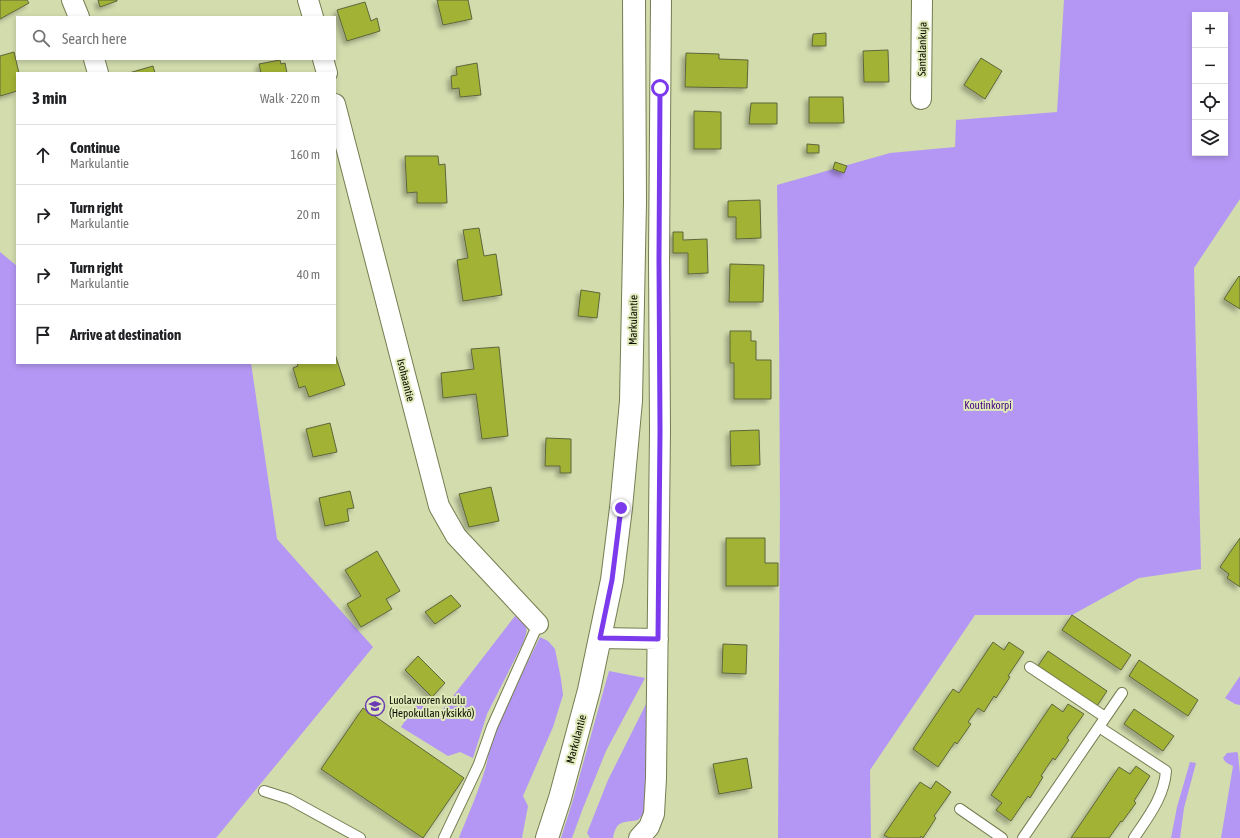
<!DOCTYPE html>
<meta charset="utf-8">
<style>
body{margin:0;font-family:"Asap Condensed",sans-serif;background:#f6f6f6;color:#202124}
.controls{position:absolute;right:12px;top:12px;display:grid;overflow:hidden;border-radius:0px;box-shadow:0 2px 6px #0003}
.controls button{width:36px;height:36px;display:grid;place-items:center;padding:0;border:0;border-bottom:1px solid #e0e0e0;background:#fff;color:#202124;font:20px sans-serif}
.stop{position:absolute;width:12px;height:12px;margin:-9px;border:3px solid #7c3aed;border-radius:50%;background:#fff}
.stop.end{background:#7c3aed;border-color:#fff;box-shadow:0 1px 4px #0008}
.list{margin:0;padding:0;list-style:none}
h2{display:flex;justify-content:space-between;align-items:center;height:52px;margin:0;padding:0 16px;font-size:17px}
h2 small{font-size:13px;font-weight:400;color:#757577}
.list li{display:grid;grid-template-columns:26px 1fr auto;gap:12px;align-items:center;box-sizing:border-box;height:60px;padding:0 16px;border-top:1px solid #e0e0e0}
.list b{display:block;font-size:15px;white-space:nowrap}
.list p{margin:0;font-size:13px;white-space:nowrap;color:#757577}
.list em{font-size:13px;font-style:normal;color:#757577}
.icon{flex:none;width:22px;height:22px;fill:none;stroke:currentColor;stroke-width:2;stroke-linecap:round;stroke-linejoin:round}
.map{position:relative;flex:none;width:1240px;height:838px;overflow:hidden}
.search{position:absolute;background:#fff;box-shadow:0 2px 6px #0003;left:16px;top:16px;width:320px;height:44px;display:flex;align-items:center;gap:10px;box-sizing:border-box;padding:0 14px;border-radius:0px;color:#757577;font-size:15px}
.panel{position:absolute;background:#fff;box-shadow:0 2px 6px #0003;left:16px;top:72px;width:320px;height:292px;border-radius:0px}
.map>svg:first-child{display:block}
.green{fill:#b497f4;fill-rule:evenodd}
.building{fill:#a1b236;stroke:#5e663b;filter:url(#shadow)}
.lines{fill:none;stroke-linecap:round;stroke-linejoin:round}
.lane-casing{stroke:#757d51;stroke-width:12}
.street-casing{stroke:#757d51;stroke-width:22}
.secondary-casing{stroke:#757d51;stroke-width:24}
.lane{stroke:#fff;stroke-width:10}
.street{stroke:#fff;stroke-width:20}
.secondary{stroke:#fff;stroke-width:22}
.route{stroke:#7c3aed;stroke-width:5}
.labels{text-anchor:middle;stroke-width:4;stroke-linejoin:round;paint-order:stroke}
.street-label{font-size:11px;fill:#0b0d01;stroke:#dfe9b9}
.park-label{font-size:11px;fill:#450684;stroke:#dfe9b9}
.poi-label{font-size:11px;fill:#0b0d01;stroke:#dfe9b9;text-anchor:start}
</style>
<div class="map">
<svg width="1240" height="838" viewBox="0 0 1240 838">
<defs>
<filter id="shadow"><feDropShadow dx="-3.5" dy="3.5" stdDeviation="2" flood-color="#0004"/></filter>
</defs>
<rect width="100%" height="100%" fill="#d2dcad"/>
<!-- green -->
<path class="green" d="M1064 0H1240V199L1194 268 1201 569 1139 578 1072 615H975L870 770 871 838H778L780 507 779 318 777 185 890 153 955 147 956 120 1057 112ZM1195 15H1225V153H1195Z
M0 252 17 266V363H251L277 539 373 647 216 838H0Z
M515 616C528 627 529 627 523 643L487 714 473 758 460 752 448 756 401 727 420 699 437 717Z
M540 637 548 641 555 649 561 679 563 695 553 727 523 796 528 806 522 838H459C465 822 492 762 488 749L508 702Z
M609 671 645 678 606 751 583 808 572 838H561L572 803Z
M1240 676V705L1235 704 1225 698Z
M646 704V802L645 812 638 820C621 823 617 820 613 838H590L587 833 608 780Z
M1237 752 1238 754 1240 775V838H1221L1233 766C1229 764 1225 763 1223 758L1227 753Z
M1190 762 1196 763 1184 808 1180 838H1171L1177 807Z"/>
<!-- building -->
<path class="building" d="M0 0H27L29 3 0 19Z
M98 0H117V1L100 7Z
M437 0H468L472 19 443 25Z
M365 2 371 21 377 18 380 31 347 41 337 10Z
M826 33V46H812L813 34Z
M888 50 889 82H864L863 51Z
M14 52 19 73H17V91L0 96V56Z
M686 53 719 54V59L748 60 747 88 685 87Z
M981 58 1002 71 985 99 964 85Z
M280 60 281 64 285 63 287 73H261L259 64Z
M477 63 481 95 460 97 459 88 452 89 451 76 457 75 456 67Z
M153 66 155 73H129Z
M809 97H843L844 123H809Z
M751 103H777V124H749Z
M694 111 721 112V149H694Z
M807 144 819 145V153H807Z
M405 156H438L439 165 445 164 447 203H417V192L407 193Z
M835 162 847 166 844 173 833 169Z
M760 200 761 238 736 239V217H728V201Z
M479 228 484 256 496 254 502 295 463 301 457 260 468 258 463 230Z
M673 232H683V240L707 239 708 273 688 274V253H673Z
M730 264 764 265 763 302H729Z
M1239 276 1240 277V309L1224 299Z
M581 290 600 293 597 318 578 316Z
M730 331H751V341H756V360H771V399H734V363H730Z
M499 347 508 436 482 439 476 394 443 398 441 373 474 369 471 349Z
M335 354 345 385 309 397 305 386 299 388 293 368 298 366 297 363H335Z
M330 423 337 452 313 457 306 429Z
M759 430 760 465 731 466 730 431Z
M546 438 571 439V473H560V466H545Z
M491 487 499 521 469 527 459 494Z
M350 491 354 508 347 509 349 521 325 526 319 498Z
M726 538H765V563H778V586H726Z
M1240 538V587L1227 578 1229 574 1220 567Z
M377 551 400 591 386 599 392 609 361 627 347 604 361 596 345 570Z
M451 595 461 606 435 624 425 612Z
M1072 615 1131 655 1121 670 1062 630Z
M993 642 1004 650 1009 642 1024 652 1008 676 1010 677 996 698 994 696 984 712 978 708 968 722 971 724 957 744 955 742 938 767 913 749 953 689 959 693Z
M723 644 747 645 746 674 722 673Z
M1048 651 1107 691 1097 706 1038 666Z
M418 656 445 683 432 697 405 670Z
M1139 660 1198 700 1188 716 1129 676Z
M1052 704 1063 712 1068 704 1084 714 1067 738 1069 740 1055 760 1053 758 1041 776 1043 777 1030 798 1028 796 1011 821 996 810 1002 803 991 795Z
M363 708 464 778 423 838 321 769Z
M1134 709 1174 736 1163 751 1124 724Z
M747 758 752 788 719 794 713 764Z
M1136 766 1150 776 1134 801 1136 803 1122 822 1121 821 1109 838H1071L1119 767 1130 774Z
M936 781 951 792 934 816 936 818 923 838 921 836 920 838H889L884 835 920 782 931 789Z"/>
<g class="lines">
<!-- lane casing -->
<g class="lane-casing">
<path id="lane" d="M1030 667 1105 717
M1099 727 1166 771C1164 797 1148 817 1134 838
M264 791 289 799 360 838
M960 809 1002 838
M444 838 479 764 492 727 538 624
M1023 838 1122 693"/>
</g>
<!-- street casing -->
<g class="street-casing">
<path id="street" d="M72 0 79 17
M308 0 313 17
M94 59 98 73
M323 59 327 73
M921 99 922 0
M335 104 439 506 456 536 538 624
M600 638 658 639
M639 838 649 827 654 814 656 778 660 431 659 260 661 0"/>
</g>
<!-- secondary casing -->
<g class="secondary-casing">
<path id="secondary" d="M547 838 560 798 589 690 612 580 621 508 631 401 635 202 634 0"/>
</g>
<!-- lane -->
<use href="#lane" class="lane"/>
<!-- street -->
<use href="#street" class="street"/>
<!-- secondary -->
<use href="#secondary" class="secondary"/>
</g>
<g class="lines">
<!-- route -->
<path class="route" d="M621 508 612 580 600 638 658 639 660 431 659 260 660 88"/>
</g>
<!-- icons -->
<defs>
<g id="school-ring" transform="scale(1)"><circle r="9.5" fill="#dfe9b9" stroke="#6a3bb2" stroke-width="1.5"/><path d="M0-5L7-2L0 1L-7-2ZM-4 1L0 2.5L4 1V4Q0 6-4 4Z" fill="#6a3bb2"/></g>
</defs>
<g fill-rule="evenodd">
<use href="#school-ring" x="375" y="706"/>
</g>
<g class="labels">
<!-- street labels -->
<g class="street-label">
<text transform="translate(922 49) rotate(-89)" y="4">Santalankuja</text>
<text transform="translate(633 320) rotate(-89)" y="4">Markulantie</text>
<text transform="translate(406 380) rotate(76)" y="4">Isohaantie</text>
<text transform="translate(576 739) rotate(-75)" y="4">Markulantie</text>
</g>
<!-- park labels -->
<g class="park-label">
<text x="988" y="409">Koutinkorpi</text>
</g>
<!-- poi labels -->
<g class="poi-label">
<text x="389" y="704">Luolavuoren koulu<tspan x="389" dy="13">(Hepokullan yksikkö)</tspan></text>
</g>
</g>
</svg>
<div class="controls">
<button>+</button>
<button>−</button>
<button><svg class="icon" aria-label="locate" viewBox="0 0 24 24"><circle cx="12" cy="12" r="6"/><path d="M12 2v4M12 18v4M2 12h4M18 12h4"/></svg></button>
<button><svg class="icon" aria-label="layers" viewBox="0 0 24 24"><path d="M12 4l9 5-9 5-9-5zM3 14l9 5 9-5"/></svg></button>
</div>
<div class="stop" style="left:660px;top:88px"></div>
<div class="stop end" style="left:621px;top:508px"></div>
<div class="search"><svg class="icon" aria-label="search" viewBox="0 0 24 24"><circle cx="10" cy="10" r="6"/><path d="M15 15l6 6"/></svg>Search here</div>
<section class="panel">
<h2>3 min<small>Walk · 220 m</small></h2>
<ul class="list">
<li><svg class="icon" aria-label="ahead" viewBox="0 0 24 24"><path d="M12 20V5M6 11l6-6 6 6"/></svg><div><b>Continue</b><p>Markulantie</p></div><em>160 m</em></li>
<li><svg class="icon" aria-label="right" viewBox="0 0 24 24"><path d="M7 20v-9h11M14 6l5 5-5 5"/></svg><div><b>Turn right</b><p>Markulantie</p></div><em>20 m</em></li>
<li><svg class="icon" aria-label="right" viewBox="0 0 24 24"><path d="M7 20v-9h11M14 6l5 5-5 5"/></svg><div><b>Turn right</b><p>Markulantie</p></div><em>40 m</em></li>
<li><svg class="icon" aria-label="arrive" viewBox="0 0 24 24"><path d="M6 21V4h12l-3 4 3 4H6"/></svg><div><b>Arrive at destination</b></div></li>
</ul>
</section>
</div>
